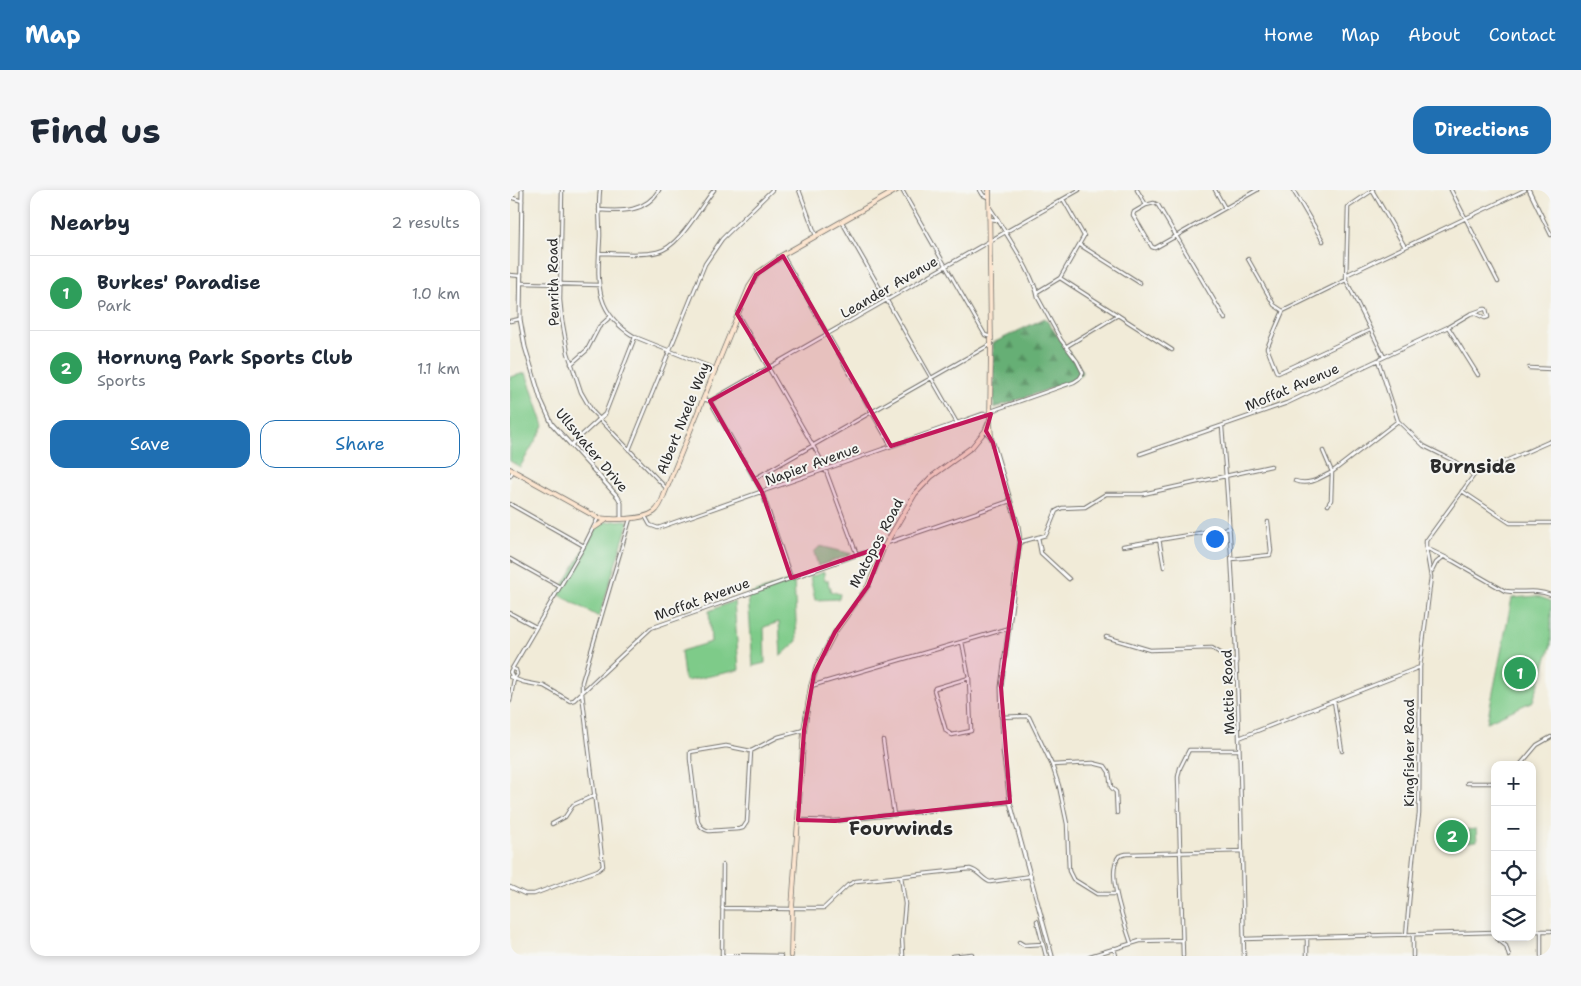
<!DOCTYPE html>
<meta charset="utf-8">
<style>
body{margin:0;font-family:"Shantell Sans",sans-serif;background:#f6f6f7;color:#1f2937}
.controls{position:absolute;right:15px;bottom:15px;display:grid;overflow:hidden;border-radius:10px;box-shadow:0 2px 8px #0003}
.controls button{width:45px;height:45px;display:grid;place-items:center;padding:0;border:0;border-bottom:1px solid #e0e1e3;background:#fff;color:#1f2937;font:25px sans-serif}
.you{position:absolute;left:704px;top:348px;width:18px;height:18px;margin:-12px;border:4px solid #fff;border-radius:50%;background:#1a73e8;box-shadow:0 0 0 8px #1a73e833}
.badge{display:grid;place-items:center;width:32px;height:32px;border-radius:50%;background:#1f6fb2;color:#fff;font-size:16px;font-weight:700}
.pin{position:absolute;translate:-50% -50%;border:2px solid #fff;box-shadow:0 1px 5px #0006}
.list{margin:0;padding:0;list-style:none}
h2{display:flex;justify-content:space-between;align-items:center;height:65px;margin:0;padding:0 20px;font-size:21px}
h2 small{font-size:16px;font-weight:400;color:#747a83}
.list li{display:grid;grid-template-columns:32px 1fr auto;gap:15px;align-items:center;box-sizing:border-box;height:75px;padding:0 20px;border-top:1px solid #e0e1e3}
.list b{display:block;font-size:19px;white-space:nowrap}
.list p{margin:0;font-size:16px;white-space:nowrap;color:#747a83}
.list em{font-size:16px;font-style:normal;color:#747a83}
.actions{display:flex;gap:10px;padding:15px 20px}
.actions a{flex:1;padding:11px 0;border:1px solid #1f6fb2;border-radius:15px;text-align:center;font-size:18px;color:#1f6fb2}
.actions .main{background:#1f6fb2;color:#fff}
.icon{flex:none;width:28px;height:28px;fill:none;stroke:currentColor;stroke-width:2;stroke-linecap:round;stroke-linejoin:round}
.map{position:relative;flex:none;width:1041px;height:766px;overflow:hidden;border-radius:15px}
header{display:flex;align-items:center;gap:30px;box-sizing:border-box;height:70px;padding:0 25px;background:#1f6fb2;color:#fff}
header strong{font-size:24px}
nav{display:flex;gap:28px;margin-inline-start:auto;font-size:18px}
.intro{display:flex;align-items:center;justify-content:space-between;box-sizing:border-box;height:120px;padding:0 30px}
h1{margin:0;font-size:35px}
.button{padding:12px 22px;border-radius:15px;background:#1f6fb2;color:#fff;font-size:18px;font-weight:700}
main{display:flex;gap:30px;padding:0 30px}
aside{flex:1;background:#fff;border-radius:15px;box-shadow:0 2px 8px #0003}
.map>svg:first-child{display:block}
.green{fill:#7ecb89;stroke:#547b5a}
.forest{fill:url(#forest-firs);stroke:#486d50}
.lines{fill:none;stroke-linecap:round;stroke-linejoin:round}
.minor-casing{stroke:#706e68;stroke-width:4.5}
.tertiary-casing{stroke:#706e68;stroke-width:5}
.secondary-casing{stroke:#706e68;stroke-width:5.5}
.minor{stroke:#fff;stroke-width:2.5}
.tertiary{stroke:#fff;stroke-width:3}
.secondary{stroke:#fce5cf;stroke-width:4}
.marked{fill:#c2185b;fill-opacity:0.2;stroke:#c2185b;stroke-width:4;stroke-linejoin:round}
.labels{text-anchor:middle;stroke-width:4;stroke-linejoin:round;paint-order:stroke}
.street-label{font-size:14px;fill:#2b2b2b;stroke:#f6f6f2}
.district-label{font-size:19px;font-weight:bold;fill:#2b2b2b;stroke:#f6f6f2}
</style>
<header>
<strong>Map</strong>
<nav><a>Home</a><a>Map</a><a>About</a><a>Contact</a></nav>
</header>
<div class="intro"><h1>Find us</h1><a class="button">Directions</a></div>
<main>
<aside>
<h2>Nearby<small>2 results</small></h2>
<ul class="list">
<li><span class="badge" style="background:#2e9e5b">1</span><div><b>Burkes' Paradise</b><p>Park</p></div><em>1.0 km</em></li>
<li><span class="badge" style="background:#2e9e5b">2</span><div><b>Hornung Park Sports Club</b><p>Sports</p></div><em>1.1 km</em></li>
</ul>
<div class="actions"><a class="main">Save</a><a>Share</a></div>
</aside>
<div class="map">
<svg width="1041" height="766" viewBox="0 0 1041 766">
<defs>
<pattern id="forest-firs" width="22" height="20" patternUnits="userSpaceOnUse" patternTransform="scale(1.25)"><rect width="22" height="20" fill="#66af75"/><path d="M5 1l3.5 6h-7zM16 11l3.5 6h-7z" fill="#548f60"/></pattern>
</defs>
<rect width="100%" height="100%" fill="#f6f6f2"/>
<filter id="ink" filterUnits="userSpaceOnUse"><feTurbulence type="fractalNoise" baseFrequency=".02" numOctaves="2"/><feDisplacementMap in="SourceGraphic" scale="10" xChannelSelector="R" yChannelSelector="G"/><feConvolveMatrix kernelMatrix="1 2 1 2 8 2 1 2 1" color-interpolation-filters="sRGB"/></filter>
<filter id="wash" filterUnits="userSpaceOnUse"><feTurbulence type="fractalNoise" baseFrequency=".0096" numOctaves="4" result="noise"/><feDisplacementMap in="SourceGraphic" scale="20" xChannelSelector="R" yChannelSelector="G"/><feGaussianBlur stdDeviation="1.12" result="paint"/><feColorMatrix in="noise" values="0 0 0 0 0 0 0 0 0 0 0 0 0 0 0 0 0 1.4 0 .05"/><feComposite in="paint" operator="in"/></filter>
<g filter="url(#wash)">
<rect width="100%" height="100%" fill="#f1ebd8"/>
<!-- green -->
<path class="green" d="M16 183 34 236 10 277 0 271V187Z
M115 330 118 331V334L89 427 48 404 88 336 95 332Z
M310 356 342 364 308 376 304 362Z
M314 382V390H318L319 397H321L320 401 330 404 329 409 305 410 300 387Z
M284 389 287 451 271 466 269 432 254 437 255 473 243 476 238 405Z
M1027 406 1041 411V455L1023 511 977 532 1002 408Z
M224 411 229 480 176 491 174 487 171 461 201 452 199 421Z
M966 639 967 651 946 653 945 641Z"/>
<!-- forest -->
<path class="forest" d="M535 128 570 178 572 182 570 186 562 191 484 218 483 153Z"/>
</g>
<g filter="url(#ink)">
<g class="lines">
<!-- minor casing -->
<g class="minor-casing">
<path id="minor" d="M52 0 50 110 52 130 58 163 71 202 82 221 156 298
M90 0C88 16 90 31 90 46 88 90 82 121 125 147L205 179
M289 0 306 46
M392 0 475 145 481 147
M470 0 473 5 479 8
M627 0 636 15 644 13 648 15 715 129
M705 0 715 18
M783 0 813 51
M862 0 895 57
M863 0 838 17 836 90 874 167
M941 0 988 92
M1019 0 1041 45
M0 7 12 11
M636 15 624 22 623 25 642 57 645 58 747 0
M480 18 488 30
M89 20C112 22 136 22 149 0
M479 29 488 30C500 51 524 85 528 108L551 150 567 171 573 183 570 188 564 192 481 221
M332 32 447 233
M570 55 630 93
M89 63C105 63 132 66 147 62 169 58 190 17 204 0
M273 66 381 256
M738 69 764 115 773 121 836 90
M0 85 11 86
M836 85 1015 0
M550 88 662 160
M11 93 89 95
M527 102 550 88 574 46 553 9
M773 121 757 158 766 181 768 183 860 140
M228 125 313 273 347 365
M0 131 10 129
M938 137 968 185
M557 156 608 125
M868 170 888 231 914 256 944 271 964 285
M61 174 77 160 89 137 100 127
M1019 178 1041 179
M193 209 200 211 252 302 281 388
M200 211 569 0
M712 237C727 413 731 589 734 766
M61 255 95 224 125 147
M119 260 195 74 212 49 262 0
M630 264 777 213 938 137 960 124 974 119H976L978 127 975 128 964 123
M0 286 3 281
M244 289 481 154
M785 291C799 296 810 288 822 282L813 261
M952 301 1000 333H1041
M0 314 74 356
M818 315 821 310 822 282 888 231
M135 326 140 335 148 338 447 233 473 224H481
M528 347 531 363 559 389
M649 349 654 377
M510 352 536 345 546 321 552 318 575 317 596 304H633L761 276
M377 353 500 311
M613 356 720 338
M916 358 943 371 995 401C1012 404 1023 398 1041 405
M0 369 50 397
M722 369 760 365 761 361 758 332
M922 381 926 373 933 367
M0 423 26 437
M596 447 640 460 702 458 727 473
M452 452 459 488 461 539V541L442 545 436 541 424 500 425 498 459 488
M0 487 13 492 34 496 60 511 64 510 141 438 347 365 373 357
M3 487 0 482 74 356 88 328
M301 496 499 438
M0 511 4 489 7 484 6 480 3 479
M824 511 832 561
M491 527 516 526 519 527 542 575 549 596 557 634 559 681 563 689 587 704H606
M729 548 910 477
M373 550 384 625
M241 561 237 632 233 638 229 639 199 641C194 640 191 638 188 632L180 569V562L216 556 241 561 268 547 294 540
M542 575 583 573 595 576 599 582 601 597 606 602 607 623
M1010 575 1027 555 1041 547
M957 593H985
M288 630 325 631 500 612
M42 634 55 627 63 615 85 605
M391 686 395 714 392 747 393 766
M0 697 15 704H24L88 680 93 676 72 503V492L120 329
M212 718 282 719
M282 718H314L338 695 346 691 460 679C469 681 472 689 480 692L521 686
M527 731 536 766
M1022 741H1041
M1031 741V766
M896 745 903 669 909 624 910 477 921 387 916 358V351L964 285 1041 251
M903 745V766
M797 747V766
M985 747 996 756 999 766
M734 749 985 742
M509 752 514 755 533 754
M621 753C615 734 595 682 609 666L616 664 732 661
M604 758 606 766
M212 765 271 766
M212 766 213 675
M442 766 462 764
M580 766 630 751 672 750
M673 766 668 587 670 578 679 560H729"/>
</g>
<!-- tertiary casing -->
<g class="tertiary-casing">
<path id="tertiary" d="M12 0 10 129 15 157 31 210 42 234 108 307 111 313V328
M475 241 481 247 483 253 508 336 510 352 491 497 493 560 500 612 542 766"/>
</g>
<!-- secondary casing -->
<g class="secondary-casing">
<path id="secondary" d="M269 67 387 0
M480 231 481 247
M0 279 88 328C102 330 133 330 144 322 149 318 152 311 154 305L239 97 249 82 271 67
M84 338 96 330
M281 766 282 718 294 540 301 496 307 476 325 442 358 396 374 357 405 304 421 287 462 257 475 241 480 229 481 154 479 0"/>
</g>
<!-- minor -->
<use href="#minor" class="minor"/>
<!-- tertiary -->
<use href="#tertiary" class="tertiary"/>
<!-- secondary -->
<use href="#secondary" class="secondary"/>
</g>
</g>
<!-- marked area -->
<path class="marked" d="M273 66 381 256 481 224 476 241 483 253 510 352 491 497 500 612 325 631 288 630 294 540 304 484 325 442 358 396 374 356 281 388 252 302 200 211 260 178 227 124 246 85Z"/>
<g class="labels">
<!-- street labels -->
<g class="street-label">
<text transform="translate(43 92) rotate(-91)" y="5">Penrith Road</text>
<text transform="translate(379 97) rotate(-30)" y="5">Leander Avenue</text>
<text transform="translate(782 197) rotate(-23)" y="5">Moffat Avenue</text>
<text transform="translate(173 228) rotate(-68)" y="5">Albert Nxele Way</text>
<text transform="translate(82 260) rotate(50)" y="5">Ullswater Drive</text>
<text transform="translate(302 274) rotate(-20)" y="5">Napier Avenue</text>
<text transform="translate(366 353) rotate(-62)" y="5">Matopos Road</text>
<text transform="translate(192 409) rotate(-20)" y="5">Moffat Avenue</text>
<text transform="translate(718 502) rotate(-92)" y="5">Mattie Road</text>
<text transform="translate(899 563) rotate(-90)" y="5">Kingfisher Road</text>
</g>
<!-- district labels -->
<g class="district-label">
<text x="963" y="283">Burnside</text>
<text x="391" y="645">Fourwinds</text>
</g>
</g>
</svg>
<div class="controls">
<button>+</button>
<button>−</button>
<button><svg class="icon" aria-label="locate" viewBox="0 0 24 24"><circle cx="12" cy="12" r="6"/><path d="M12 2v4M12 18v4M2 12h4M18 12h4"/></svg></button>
<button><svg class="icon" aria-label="layers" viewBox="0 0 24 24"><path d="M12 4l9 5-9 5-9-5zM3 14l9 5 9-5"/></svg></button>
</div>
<div class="you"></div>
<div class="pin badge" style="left:1010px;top:483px;background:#2e9e5b">1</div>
<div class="pin badge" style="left:942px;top:646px;background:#2e9e5b">2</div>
</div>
</main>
